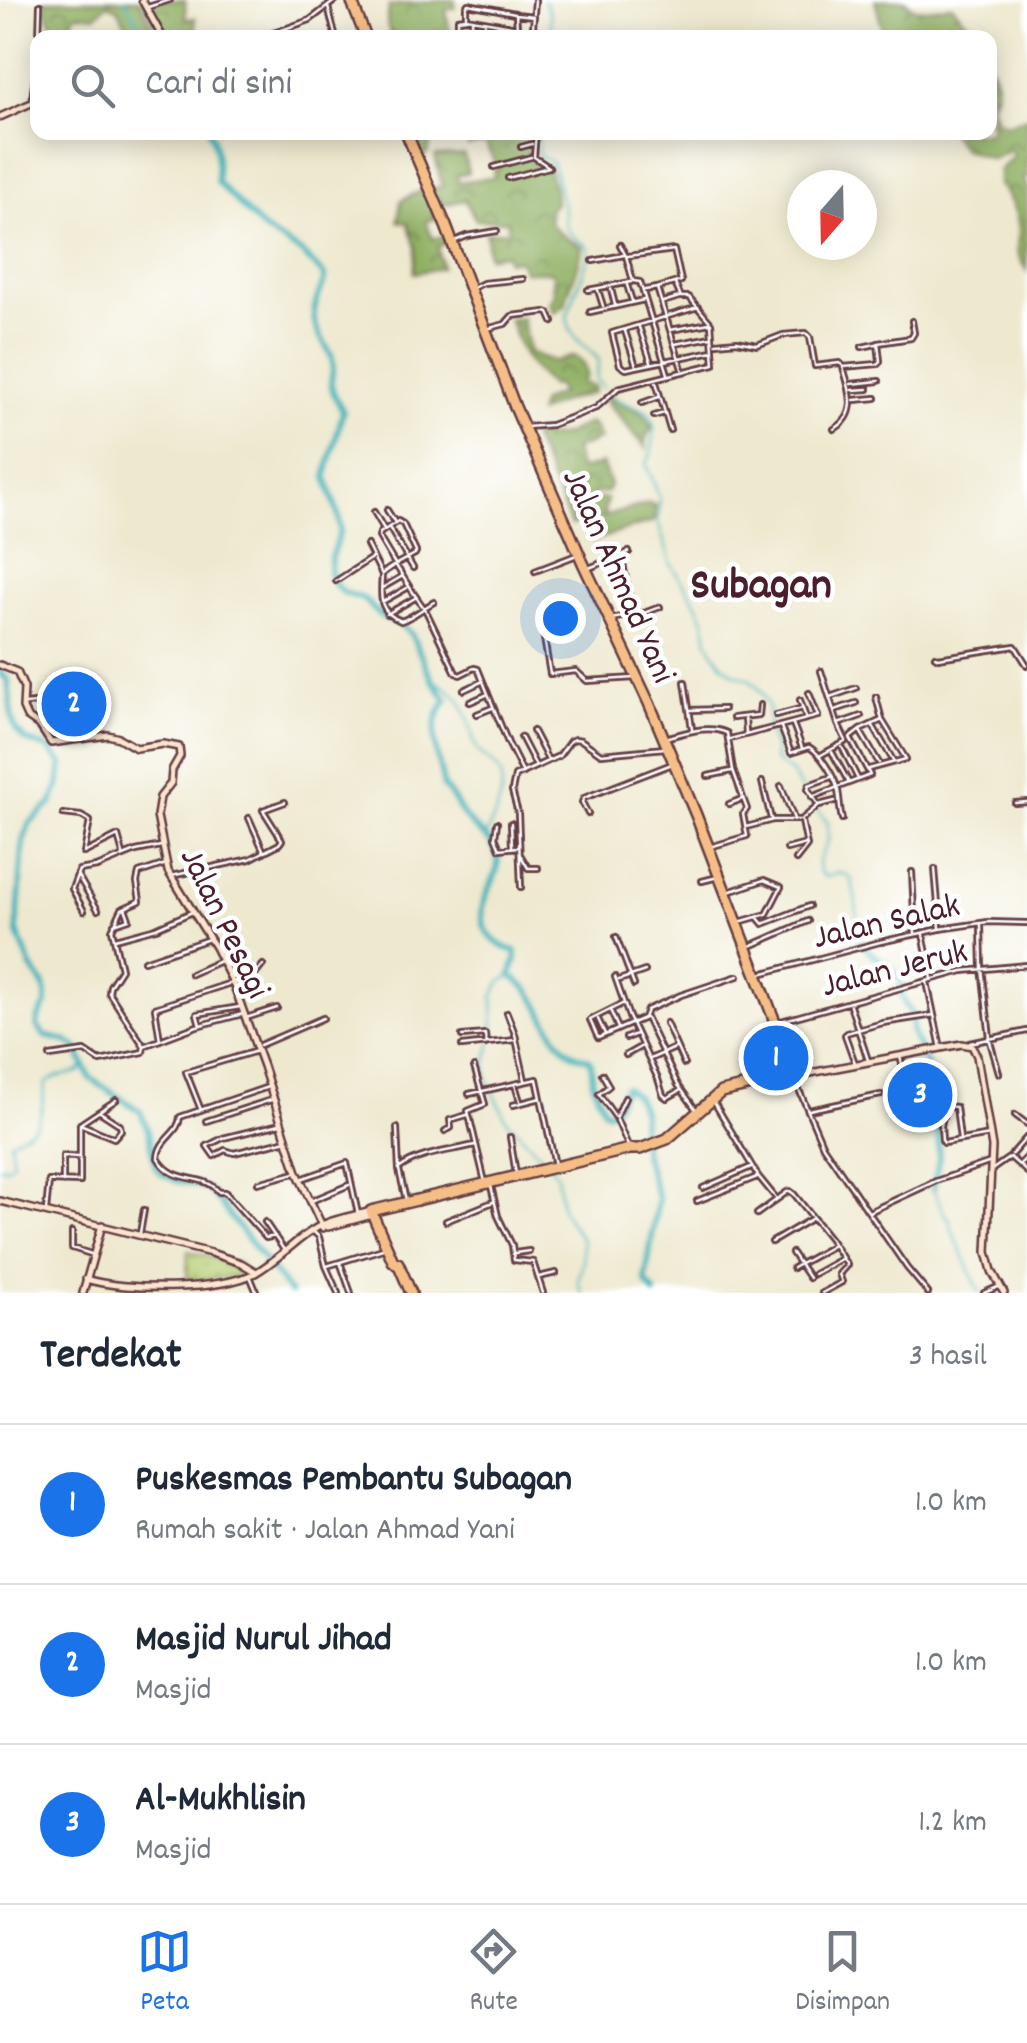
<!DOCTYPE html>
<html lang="id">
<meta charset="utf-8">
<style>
body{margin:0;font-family:Dekko,sans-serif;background:#f6f6f7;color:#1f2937}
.compass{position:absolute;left:787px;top:170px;width:90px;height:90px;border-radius:50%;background:#fff;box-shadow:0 5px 25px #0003;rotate:200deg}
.you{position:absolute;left:560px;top:618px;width:35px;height:35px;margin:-25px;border:8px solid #fff;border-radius:50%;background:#1a73e8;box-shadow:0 0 0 15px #1a73e833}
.badge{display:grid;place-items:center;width:65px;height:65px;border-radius:50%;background:#1a73e8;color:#fff;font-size:32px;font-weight:700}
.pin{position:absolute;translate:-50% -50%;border:5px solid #fff;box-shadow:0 2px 10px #0006}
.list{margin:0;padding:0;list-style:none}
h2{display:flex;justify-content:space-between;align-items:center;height:130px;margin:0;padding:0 40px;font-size:42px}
h2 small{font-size:32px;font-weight:400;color:#747a83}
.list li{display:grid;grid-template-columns:65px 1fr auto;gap:30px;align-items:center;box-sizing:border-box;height:160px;padding:0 40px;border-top:2px solid #e0e1e3}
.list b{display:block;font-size:38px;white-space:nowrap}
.list p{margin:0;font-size:32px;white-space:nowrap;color:#747a83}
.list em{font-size:32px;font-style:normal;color:#747a83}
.icon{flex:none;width:55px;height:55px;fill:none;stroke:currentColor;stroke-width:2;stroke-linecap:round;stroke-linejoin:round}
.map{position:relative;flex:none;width:1027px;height:1293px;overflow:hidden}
.search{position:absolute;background:#fff;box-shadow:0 5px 25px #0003;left:30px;right:30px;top:30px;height:110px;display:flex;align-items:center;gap:25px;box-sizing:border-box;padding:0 35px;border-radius:20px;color:#747a83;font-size:38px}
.sheet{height:610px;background:#fff}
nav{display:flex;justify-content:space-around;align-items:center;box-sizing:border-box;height:140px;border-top:2px solid #e0e1e3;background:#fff;font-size:28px;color:#747a83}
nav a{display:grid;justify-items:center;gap:5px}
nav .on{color:#1a73e8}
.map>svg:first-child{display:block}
.forest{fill:url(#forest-crowns);stroke:#6d6848;stroke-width:2.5}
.park{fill:url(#park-dots);stroke:#80764e;stroke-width:2.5}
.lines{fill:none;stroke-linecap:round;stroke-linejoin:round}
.stream{stroke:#42b3b9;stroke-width:2.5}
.river{stroke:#42b3b9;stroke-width:6}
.street-casing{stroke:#633d43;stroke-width:8}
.secondary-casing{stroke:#633d43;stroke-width:10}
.highway-casing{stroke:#633d43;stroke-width:14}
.street{stroke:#fff;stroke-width:2.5}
.secondary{stroke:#fbe5cf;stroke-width:5}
.highway{stroke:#f6be87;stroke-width:9}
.labels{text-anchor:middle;stroke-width:9;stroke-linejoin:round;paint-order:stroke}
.street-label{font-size:35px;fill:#4a1f2b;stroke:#fff}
.district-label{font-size:45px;font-weight:bold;fill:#4a1f2b;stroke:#fff}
</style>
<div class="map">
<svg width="1027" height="1293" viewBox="0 0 1027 1293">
<defs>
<pattern id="forest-crowns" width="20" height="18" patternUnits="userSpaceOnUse" patternTransform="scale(2.5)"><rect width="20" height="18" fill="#90b064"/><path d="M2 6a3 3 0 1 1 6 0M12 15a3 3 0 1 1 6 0" fill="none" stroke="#788f53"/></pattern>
<pattern id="park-dots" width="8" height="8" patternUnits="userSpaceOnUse" patternTransform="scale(2.5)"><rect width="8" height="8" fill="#b6cd72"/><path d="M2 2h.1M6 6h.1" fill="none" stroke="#9eb063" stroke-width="1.8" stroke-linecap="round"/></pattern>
</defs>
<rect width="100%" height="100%" fill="#fff"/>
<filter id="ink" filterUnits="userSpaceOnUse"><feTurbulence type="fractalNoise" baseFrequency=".01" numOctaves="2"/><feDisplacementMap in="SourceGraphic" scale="20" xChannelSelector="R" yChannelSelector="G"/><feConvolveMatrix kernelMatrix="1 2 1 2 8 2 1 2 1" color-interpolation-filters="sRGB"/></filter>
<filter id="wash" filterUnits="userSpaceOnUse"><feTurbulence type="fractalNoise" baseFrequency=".0048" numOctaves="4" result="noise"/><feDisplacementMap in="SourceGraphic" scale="40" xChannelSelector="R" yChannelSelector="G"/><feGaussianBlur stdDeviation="2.25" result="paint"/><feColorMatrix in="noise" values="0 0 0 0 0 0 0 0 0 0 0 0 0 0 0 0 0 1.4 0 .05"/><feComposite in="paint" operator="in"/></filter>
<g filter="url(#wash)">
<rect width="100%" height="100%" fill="#eee8ce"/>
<!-- forest -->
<path class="forest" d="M44 0H139L157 37H126L128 29 118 9 108 4 95 16 77 14 73 17V31L68 34C51 29 47 17 44 0Z
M143 0H185L186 19 195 18 196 37H162Z
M444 0H455V8L446 9 450 37H391L387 24 389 6Z
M875 0H905C914 15 936 7 952 5L980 37H894L882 28Z
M990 64C1001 86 997 86 991 106L997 120 1007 124 1027 117V178L1023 180 1027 186V271C1023 264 1017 256 1017 248 1017 242 1019 236 1019 230 1018 214 1010 197 999 185V170L1013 157 1011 150 992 159 963 149 951 133 990 132Z
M409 133H532L526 140 530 160 548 168 554 191 555 203 549 209 550 224 565 237 582 247C581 268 568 285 565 305L553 313 550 302 554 296 553 272 524 271 520 260 507 261 506 254 488 256 486 233 508 231V221L476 220 465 200 442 205 440 197 430 200 436 219 426 221 433 239 444 236 446 243 438 247 442 268 414 273 416 248 408 223 398 221 401 200 425 189 442 187 435 156 464 155 468 173 457 175 458 182 494 177V170L498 169 485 143 468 146 466 138 431 142 428 153 418 157Z
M522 318 529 353 556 362 573 356C583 361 585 366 586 377L582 380 583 384 594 386 593 393 564 401 538 413 541 402 561 393 555 384 551 386C525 363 521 352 509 319Z
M609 396C625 408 645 406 652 428L646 437V448L605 400Z
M589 423 594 427 600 439 575 449 579 470 602 464 610 485 607 492 593 493 595 499H607L603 517 650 503 653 506 656 505 655 521 592 541 584 521 571 525 531 435 542 433 547 437 564 435Z"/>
<!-- park -->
<path class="park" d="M188 1251 239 1264 242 1271 233 1277 190 1280 187 1277Z"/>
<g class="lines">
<!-- stream -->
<path class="stream" d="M125 0 148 38
M544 0 550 14 551 38
M539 132 538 155 552 162 565 215C563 232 575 238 588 247L589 256 567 315C568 338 586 345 599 360L596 379 603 388
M610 395C631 414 659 398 653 442 651 452 652 455 646 464L660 499 658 522 671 564 696 602 705 622 708 642 713 651 722 664 733 673 749 679 760 690 768 705 769 732 776 751 774 759C780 767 787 768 793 775 795 776 800 788 802 790 810 801 818 812 828 823V841L818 862 819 871 825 877 840 873 850 877C858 896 856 919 860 939
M432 679C460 695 464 702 472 733 473 739 476 749 481 754 488 762 498 763 501 776 505 797 494 817 486 836
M511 975 501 982 493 996 494 1027 486 1067 488 1080 506 1119 550 1165 557 1175 562 1210 582 1240 583 1262 578 1281 582 1293
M0 1167 8 1166 13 1162 10 1142C17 1136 24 1135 31 1129 44 1119 42 1097 46 1083L56 1077 79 1072 84 1064
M933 1189 945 1215 950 1219 952 1230 980 1293"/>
<!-- river -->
<path class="river" d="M210 132C218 148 217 165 217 182L264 230 302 253 325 276C323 289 314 301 314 314 313 331 327 343 332 358 335 368 332 371 331 381 331 392 338 402 343 411L326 476 339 518 340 531 331 557 330 573 335 584 342 592 363 599 382 617 398 623 411 634 432 679 447 700C425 728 438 756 444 788 455 797 457 808 466 819 477 833 497 840 498 862 498 878 485 891 483 906 479 930 494 946 516 951V960L511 975C518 981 525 986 530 992 549 1016 554 1054 589 1059L591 1063 593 1083 604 1110 608 1112 614 1108 625 1087 636 1096 643 1112 641 1133 644 1155 658 1198 646 1276V1283L655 1293
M0 673 8 680 12 719 16 730 25 740 49 749 62 764 59 785 52 803 29 824 23 844 17 931 31 967 44 985 46 994V1004L38 1019 37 1026 45 1036 66 1041 76 1047 90 1078 140 1111 148 1130 155 1165 160 1173 177 1181 203 1187 210 1191 290 1293
M860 939C873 963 896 960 903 989L901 994 905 1004 912 1014V1033L925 1060 931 1082 938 1090 942 1103 938 1128 939 1158 933 1189"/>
</g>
</g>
<g filter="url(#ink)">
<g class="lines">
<!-- street casing -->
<g class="street-casing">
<path id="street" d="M148 7 170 0
M328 7 336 38
M534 13 535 0
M466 17V7L468 4 515 13
M472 19 473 38
M485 24 486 38
M498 24 500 38
M517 28 518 38
M39 38 40 5
M259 38 310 20 336 0
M458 38V19L466 18 517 27 516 14 534 16 532 38
M32 99 38 56
M536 132 534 157 549 167
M521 147 532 144
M494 167 531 157
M508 178 549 167
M455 241 467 236 497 231
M620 245 626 256 633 281 640 282 668 374
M628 256 674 250 681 281 657 288
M593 261 624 255
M627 285 632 301
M471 289 483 283 523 279
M611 289 615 305
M588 290 631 282
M598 290 603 306
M645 290 657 288 682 369
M663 302 679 297
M698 307 612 333 620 365 626 369 713 351
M590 312 644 300
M639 327 651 362
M490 328 505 324 512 316 546 312 549 313 553 322
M670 330 710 323
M625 331 636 366
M716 343 737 341 757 345 783 335 806 333 810 337 815 366 840 363 842 365
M675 344 711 337
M862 347 876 344
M656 382 670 430
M851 384 879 381
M852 390 868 389
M854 400 876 398
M642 403 659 397
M654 416 664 413
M526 427 551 425 596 408 618 388 714 364 711 323 689 297H681L675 284
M834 429C860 415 850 390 843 367L878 364 880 361 878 343 911 338 914 333 912 321
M387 510 394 521
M374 512 384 529
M390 529 413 568
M367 545 381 573
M623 564 633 615
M589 568 629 552
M535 571 574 556
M336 581 373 557
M382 588 401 577
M384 601 407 588
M434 602C423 608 413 617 401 621 377 611 381 597 382 574 391 566 404 560 415 554L416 552 403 524 398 521 380 533 379 537C393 561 407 585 424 608L426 611 456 673 460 675 474 668 478 669 508 743 523 773
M387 614 415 598
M611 619 644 613 660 607
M543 632 550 674 576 671 587 681 635 678
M935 656 938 658 1015 646 1027 665
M821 671 838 724 846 741
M87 678 84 700 92 735
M685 682 692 729
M464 690 481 682
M830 697 856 688
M800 700 806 718
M470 702 486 695
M26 704 54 701
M690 710 724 709
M835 710 856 703
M477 714 492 708
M776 715 803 708
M745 717 746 734
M733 718 759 715 760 705
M793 724 802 748
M838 724 861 716
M873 726 894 762
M781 727 791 753 809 747C820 753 833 774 837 787 840 796 839 808 842 819
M533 731 548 760
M860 731 879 763
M521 737 536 766
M851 737 860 730 882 720
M665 738C685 733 708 724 727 733L733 770 747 809 743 814 747 836 710 847
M730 739 818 716 809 693
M842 747 858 779
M832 752 849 783
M821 755 845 742
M869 769 906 759 882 720 876 697
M708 776 732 771
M762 782 771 819
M781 786 794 819
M812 797 870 775 850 738
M1015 803 1027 802
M729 804 742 799
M818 804 808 789 809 785 831 777
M63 814 81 816 90 821 84 853 118 836 123 854
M588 814 582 802 584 798 672 764
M249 818 264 852
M497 823 495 837 500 849 518 847
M511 823 512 846
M746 827 773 820H801L819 805 835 801
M787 849 806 844
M521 856 528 868H538
M796 860 807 846 802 821
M935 869 940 928
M912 872 915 933
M78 876 98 910
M171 876 250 859 279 844 282 840 263 810 285 802
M702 881 714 878
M521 887 518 813 512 791 515 776 559 756 570 741 575 739 581 740 601 754 665 748
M728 892 764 880 781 887 767 914 739 922
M84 911 72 889 79 870 97 867 136 851 161 846
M758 918 763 924 809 906
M114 924 129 919 125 908
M981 925 982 968 990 1038
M923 934 932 979
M616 937 634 985
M115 939 156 928 192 912
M748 947 808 921
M144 961 209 939
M191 974 220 961
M760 974 880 942 940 929 988 922 1027 923
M615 977 629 1017 658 1079 663 1095 667 1098 681 1090
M619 980 645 971
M927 982 941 1048
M849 1002 868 1060
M624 1003 590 1020 598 1038 644 1018 647 1010 681 995 738 976
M611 1012 618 1028
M507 1013 515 1034 525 1080
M246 1018 277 1008
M646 1018 678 1085 697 1111
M598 1019 605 1034
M781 1021 963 971 1027 965
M666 1023 684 1064
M200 1025 197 1014 240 1007
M462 1036 485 1034 486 1044
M626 1038 636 1034
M989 1038 999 1073
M160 1040 155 1008 255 975 263 965
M970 1043 1027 1031
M260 1045 323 1018
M144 1046 109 993 110 986 121 969 112 930 122 909 140 901 137 882 139 873 166 864
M462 1046 515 1040
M626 1055 642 1046
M50 1056 85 1051 100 1061 143 1052 144 1046 197 1026 243 1014
M900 1057 908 1085 904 1092
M650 1059 675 1048
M855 1063 845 1035 846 1033 883 1023 934 1015
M474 1067 485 1104 468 1111 485 1182
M602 1074 609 1086 599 1094 616 1118 629 1148
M794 1078 823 1146 907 1268 928 1293
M515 1085 520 1101
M268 1087 180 1117C179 1134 159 1138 158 1158 175 1187 202 1171 219 1192H225L266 1238 275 1236
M469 1094 537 1079 555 1165
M715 1104 758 1176 776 1198
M513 1105 541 1098
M201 1110 186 1072 257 1051
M809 1110 881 1095
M1015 1115 1027 1124
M616 1117 625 1098
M206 1121 271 1100
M80 1124 114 1138 121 1130 120 1125 100 1112
M280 1124 223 1138 207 1146 214 1156 225 1150 234 1153 287 1140
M397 1128 399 1170 406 1200
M445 1131 451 1128 450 1120 467 1115
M510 1137 516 1174
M960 1139 956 1107 945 1106 941 1126 942 1140 944 1143 990 1135
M1012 1154 1027 1137
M1020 1164 1027 1157
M400 1168C420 1153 451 1151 475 1145
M993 1169 1010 1157 1027 1172
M301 1179 347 1163 358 1214
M63 1182V1156L78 1157
M258 1183 295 1173
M491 1186 498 1216 512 1245 514 1260 533 1262 543 1293
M703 1188 751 1167
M311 1201 349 1185
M697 1201 757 1177
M46 1211 49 1181 80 1182V1124L116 1100
M869 1212 936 1181 991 1162
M757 1214 787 1192 790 1191 794 1194 830 1239 847 1265 839 1274 842 1282 822 1293
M446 1221 493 1202
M265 1222 284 1250
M72 1232V1248L91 1254
M314 1232 319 1237 326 1266 338 1293
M140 1233 144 1210
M772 1242 811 1219
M515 1253 529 1251
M792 1253 809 1278
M340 1262 351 1293
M327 1266 386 1248
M793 1268 832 1246
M814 1274 841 1259
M250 1276 257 1293
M539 1277 556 1273
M984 1293 998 1287"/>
</g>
<!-- secondary casing -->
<g class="secondary-casing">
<path id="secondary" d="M142 0 163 38
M0 117 38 100
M0 665 17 672 24 688 23 708 27 717 40 726 51 743 108 735 119 738 136 748 163 744 179 747 180 756 172 770 171 783 160 797 157 816 168 871 215 947 233 983 263 1066 297 1172 323 1228
M795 1074H805L962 1044 972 1046 977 1056 992 1147 987 1252 992 1271 1004 1293
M0 1201 211 1253 241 1263 256 1272
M328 1227 372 1215
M86 1279C121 1291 222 1291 255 1273 278 1260 296 1239 318 1227 333 1218 355 1216 371 1211
M83 1293 102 1225"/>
</g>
<!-- highway casing -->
<g class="highway-casing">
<path id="highway" d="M351 0 366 38
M406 132 446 226 515 407 583 563 649 703 696 815 793 1069
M640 1149 667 1139 721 1092 790 1076
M398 1263 411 1293
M399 1266 393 1261 371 1211 630 1149H639"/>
</g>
<!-- street -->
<use href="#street" class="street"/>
<!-- secondary -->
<use href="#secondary" class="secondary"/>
<!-- highway -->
<use href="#highway" class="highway"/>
</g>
</g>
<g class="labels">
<!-- street labels -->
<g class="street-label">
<text transform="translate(621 575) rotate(66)" y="12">Jalan Ahmad Yani</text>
<text transform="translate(886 919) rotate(-13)" y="12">Jalan Salak</text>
<text transform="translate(227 922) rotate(64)" y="12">Jalan Pesagi</text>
<text transform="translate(894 966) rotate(-14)" y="12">Jalan Jeruk</text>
</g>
<!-- district labels -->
<g class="district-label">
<text x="761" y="597">Subagan</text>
</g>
</g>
</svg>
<svg class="compass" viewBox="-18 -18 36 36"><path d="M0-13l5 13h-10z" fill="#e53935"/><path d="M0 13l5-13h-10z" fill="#747a83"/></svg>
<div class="you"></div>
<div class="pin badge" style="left:776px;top:1058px">1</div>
<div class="pin badge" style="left:74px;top:704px">2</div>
<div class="pin badge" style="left:920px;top:1095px">3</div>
<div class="search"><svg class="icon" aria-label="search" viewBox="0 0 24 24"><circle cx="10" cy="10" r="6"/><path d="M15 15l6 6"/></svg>Cari di sini</div>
</div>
<section class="sheet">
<h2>Terdekat<small>3 hasil</small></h2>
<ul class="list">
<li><span class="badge">1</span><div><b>Puskesmas Pembantu Subagan</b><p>Rumah sakit · Jalan Ahmad Yani</p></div><em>1.0 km</em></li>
<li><span class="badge">2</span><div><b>Masjid Nurul Jihad</b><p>Masjid</p></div><em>1.0 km</em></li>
<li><span class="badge">3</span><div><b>Al-Mukhlisin</b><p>Masjid</p></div><em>1.2 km</em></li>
</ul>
</section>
<nav>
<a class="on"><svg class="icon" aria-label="map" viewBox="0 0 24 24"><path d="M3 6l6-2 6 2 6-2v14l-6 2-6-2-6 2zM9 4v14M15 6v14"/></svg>Peta</a>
<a><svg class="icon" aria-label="directions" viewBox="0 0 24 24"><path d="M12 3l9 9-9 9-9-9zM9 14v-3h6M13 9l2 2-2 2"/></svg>Rute</a>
<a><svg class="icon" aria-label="saved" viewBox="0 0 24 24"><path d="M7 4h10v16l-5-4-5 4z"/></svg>Disimpan</a>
</nav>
